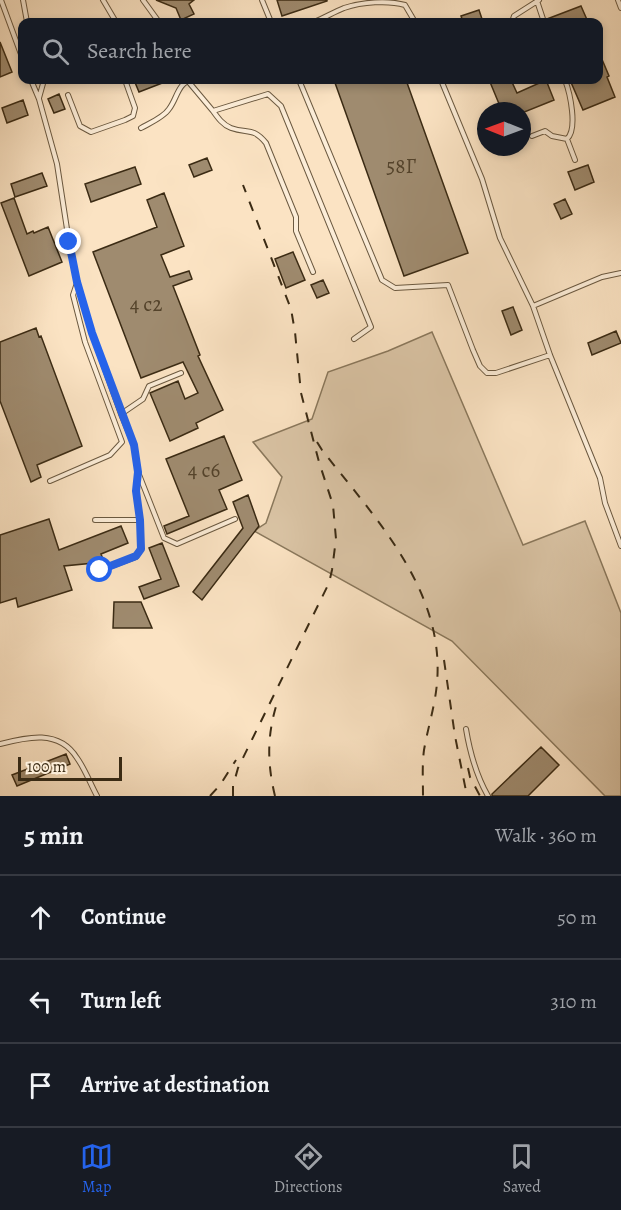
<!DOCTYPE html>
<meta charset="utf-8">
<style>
body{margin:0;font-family:Alegreya,serif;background:#242831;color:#f1f3f6}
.compass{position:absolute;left:477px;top:102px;width:54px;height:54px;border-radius:50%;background:#171b24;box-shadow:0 3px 9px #0003;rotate:271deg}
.scale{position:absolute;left:18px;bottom:15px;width:104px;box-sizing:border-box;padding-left:6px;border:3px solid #3b2b14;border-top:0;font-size:16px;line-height:21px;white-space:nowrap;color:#3b2b14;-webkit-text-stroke:4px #fcedd8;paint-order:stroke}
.stop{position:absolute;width:18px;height:18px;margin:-14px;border:4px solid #2563eb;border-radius:50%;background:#fff}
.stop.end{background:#2563eb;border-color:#fff;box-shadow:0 2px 6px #0008}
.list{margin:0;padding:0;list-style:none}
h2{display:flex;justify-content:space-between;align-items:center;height:78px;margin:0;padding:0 24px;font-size:26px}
h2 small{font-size:20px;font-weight:400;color:#9ea1a6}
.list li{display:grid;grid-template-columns:39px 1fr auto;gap:18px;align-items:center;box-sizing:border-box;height:84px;padding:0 24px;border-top:2px solid #363941}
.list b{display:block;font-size:22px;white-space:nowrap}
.list em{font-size:20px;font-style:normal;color:#9ea1a6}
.icon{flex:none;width:33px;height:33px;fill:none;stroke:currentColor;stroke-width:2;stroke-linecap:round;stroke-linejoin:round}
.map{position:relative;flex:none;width:621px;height:796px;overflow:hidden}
.search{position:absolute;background:#171b24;box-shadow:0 3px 9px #0003;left:18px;right:18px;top:18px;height:66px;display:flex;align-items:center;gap:15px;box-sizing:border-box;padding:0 21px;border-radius:12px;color:#9ea1a6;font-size:22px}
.sheet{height:330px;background:#171b24}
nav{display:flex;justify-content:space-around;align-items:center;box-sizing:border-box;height:84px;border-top:2px solid #363941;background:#171b24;font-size:16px;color:#9ea1a6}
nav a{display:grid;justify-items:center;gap:3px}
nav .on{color:#2563eb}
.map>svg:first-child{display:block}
.green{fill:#dac4a5;stroke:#8a785c;stroke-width:1.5}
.building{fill:#9f8b6f;stroke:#3b2b14;stroke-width:1.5}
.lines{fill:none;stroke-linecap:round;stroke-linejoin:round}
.lane-casing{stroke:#6b5940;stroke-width:6}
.lane{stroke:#fcedd8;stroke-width:4}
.rail{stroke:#3b2b14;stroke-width:2;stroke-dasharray:10 10;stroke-linecap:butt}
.route{stroke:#2563eb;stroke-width:8}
.labels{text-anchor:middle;stroke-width:4.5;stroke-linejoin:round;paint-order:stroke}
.number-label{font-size:21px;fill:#54432b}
</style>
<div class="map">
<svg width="621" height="796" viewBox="0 0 621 796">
<rect width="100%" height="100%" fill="#fbe3c3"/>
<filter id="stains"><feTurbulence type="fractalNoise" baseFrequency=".00333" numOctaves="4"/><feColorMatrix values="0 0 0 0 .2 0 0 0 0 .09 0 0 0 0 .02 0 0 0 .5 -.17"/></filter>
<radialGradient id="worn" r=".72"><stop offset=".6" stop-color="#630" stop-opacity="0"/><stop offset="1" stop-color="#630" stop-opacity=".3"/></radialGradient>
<!-- green -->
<path class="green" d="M432 332 523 545 585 521 621 613V796H605L452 641 254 531 266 523 282 477 253 442 312 419 328 372 388 351Z"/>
<!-- building -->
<path class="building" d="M156 0H194L189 4 194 14 181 20 176 8Z
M277 0H327V1L282 16Z
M581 6 588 22H548L547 19Z
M479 10 483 22H463L461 16Z
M0 42 12 72 0 77Z
M598 50 609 76 607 77 615 97 583 110 570 80H598Z
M134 80H170L139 92Z
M334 80H406L468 253 404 276Z
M496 80H511L517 93 546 80 554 100 522 113V111H502L490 82Z
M59 94 65 109 54 113 48 99Z
M23 100 28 115 7 123 2 108Z
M207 158 212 170 194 177 189 165Z
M588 165 594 182 575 190 568 172Z
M135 167 141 184 91 202 85 184Z
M42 173 47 186 15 197 11 184Z
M164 193 184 246 161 255 170 277 189 271 192 279 173 286 200 355 198 356 223 410 196 423 198 428 170 441 150 393 178 381 185 399 198 393 183 362 141 378 93 252 157 227 147 200Z
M14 198 27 234 33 231 34 233 48 227 62 262 29 276 1 203Z
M565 199 572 214 561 219 554 204Z
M293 252 305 280 286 288 275 259Z
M323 280 329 293 317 298 311 285Z
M513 307 522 330 511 335 502 311Z
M36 328 39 337 41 336 82 446 37 465 41 477 31 482 0 401V342Z
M616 331 621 343 592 355 588 343Z
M224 436 242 480 219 490 227 509 167 534 164 526 189 516 166 459Z
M248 495 259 526 202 600 193 592 243 528 233 502Z
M49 519 59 550 121 526 128 543 101 554 104 562 64 566 72 590 18 607 16 598 0 603V535Z
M162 543 179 586 144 599 139 587 161 579 149 548Z
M114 602H141L152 628H113Z
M541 747 559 765 528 796H492V794Z
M66 754 70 764 17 786 12 775Z"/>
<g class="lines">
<!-- lane casing -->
<g class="lane-casing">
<path id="lane" d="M1 0 22 57
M23 0 27 22
M103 0 116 22
M143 0 159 22
M262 0 271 22
M618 0 621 8
M537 1 544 22
M195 22 200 21 211 22
M314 22C324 18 334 12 344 8 362 2 388 0 405 5L415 22
M512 22 514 16 539 0
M31 80 39 99 57 164 69 242 77 282 92 333 121 414 134 445 138 472 164 538 177 544 235 519
M187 80 213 111 268 94 281 106 371 327 354 339
M299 80 382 280 395 288 448 285 473 350 480 366 487 373H496L550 355
M441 80 482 179 500 238 533 306 550 355 600 478 605 503 621 546
M68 95 80 126 91 132 125 120 133 116 135 108 125 80
M39 98 44 80
M213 111C218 118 223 125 231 128 248 134 253 127 266 143L296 217V231L313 272
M141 128C150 123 164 117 169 109 177 99 178 82 192 80
M532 136 545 131 552 136 567 139C578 129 570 93 565 80
M567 139 575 160
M533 306 602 277 621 273
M121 414 143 399 149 386 181 373
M50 481 110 455 122 442 85 342 73 295 77 283
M95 520H140L136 491 138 473
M101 570 136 557 141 549 140 520
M466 729C470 753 476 775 488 796
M0 744C27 737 59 729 77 758 85 769 90 783 97 796"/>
</g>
<!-- lane -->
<use href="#lane" class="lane"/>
<!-- rail -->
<path class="rail" d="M317 442 322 450C375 518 445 590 437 683 435 706 428 727 424 750 422 765 423 781 423 796
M444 660 455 736 467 796
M468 768 470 777 480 796
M210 796 220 785 236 760
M233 796V786L238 768 329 583 332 570 336 539 333 505 319 462 301 393 295 332 291 309 243 185
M275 796C267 763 267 735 277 703"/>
</g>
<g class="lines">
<!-- route -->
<path class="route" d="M69 242 77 282 92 333 134 445 138 472 136 491 140 520 141 549 136 556 100 570"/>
</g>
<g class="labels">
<!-- number labels -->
<g class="number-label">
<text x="401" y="173">58Г</text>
<text x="146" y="311">4 с2</text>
<text x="204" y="477">4 с6</text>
</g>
</g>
<rect width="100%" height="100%" filter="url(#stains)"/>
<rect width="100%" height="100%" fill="url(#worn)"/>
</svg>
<svg class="compass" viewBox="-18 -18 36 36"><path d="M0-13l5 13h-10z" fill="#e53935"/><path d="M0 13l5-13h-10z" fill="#9ea1a6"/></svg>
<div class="scale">100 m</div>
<div class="stop" style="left:100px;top:570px"></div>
<div class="stop end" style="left:69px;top:242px"></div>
<div class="search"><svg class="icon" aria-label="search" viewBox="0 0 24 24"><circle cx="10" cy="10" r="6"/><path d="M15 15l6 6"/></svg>Search here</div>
</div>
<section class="sheet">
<h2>5 min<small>Walk · 360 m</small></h2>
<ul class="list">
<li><svg class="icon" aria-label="ahead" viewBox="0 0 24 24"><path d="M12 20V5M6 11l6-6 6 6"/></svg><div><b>Continue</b></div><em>50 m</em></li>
<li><svg class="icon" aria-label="left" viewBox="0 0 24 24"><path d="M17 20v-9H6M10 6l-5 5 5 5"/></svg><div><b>Turn left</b></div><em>310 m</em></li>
<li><svg class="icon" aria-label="arrive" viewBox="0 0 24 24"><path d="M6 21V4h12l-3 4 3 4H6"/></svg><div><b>Arrive at destination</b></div></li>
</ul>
</section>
<nav>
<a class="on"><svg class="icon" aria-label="map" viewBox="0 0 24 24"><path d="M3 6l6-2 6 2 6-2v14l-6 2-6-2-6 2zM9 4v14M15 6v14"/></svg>Map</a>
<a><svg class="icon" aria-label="directions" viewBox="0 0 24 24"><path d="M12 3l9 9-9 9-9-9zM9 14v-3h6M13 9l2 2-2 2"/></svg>Directions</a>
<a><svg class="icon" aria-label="saved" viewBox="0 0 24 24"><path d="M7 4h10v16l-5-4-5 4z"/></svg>Saved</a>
</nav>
